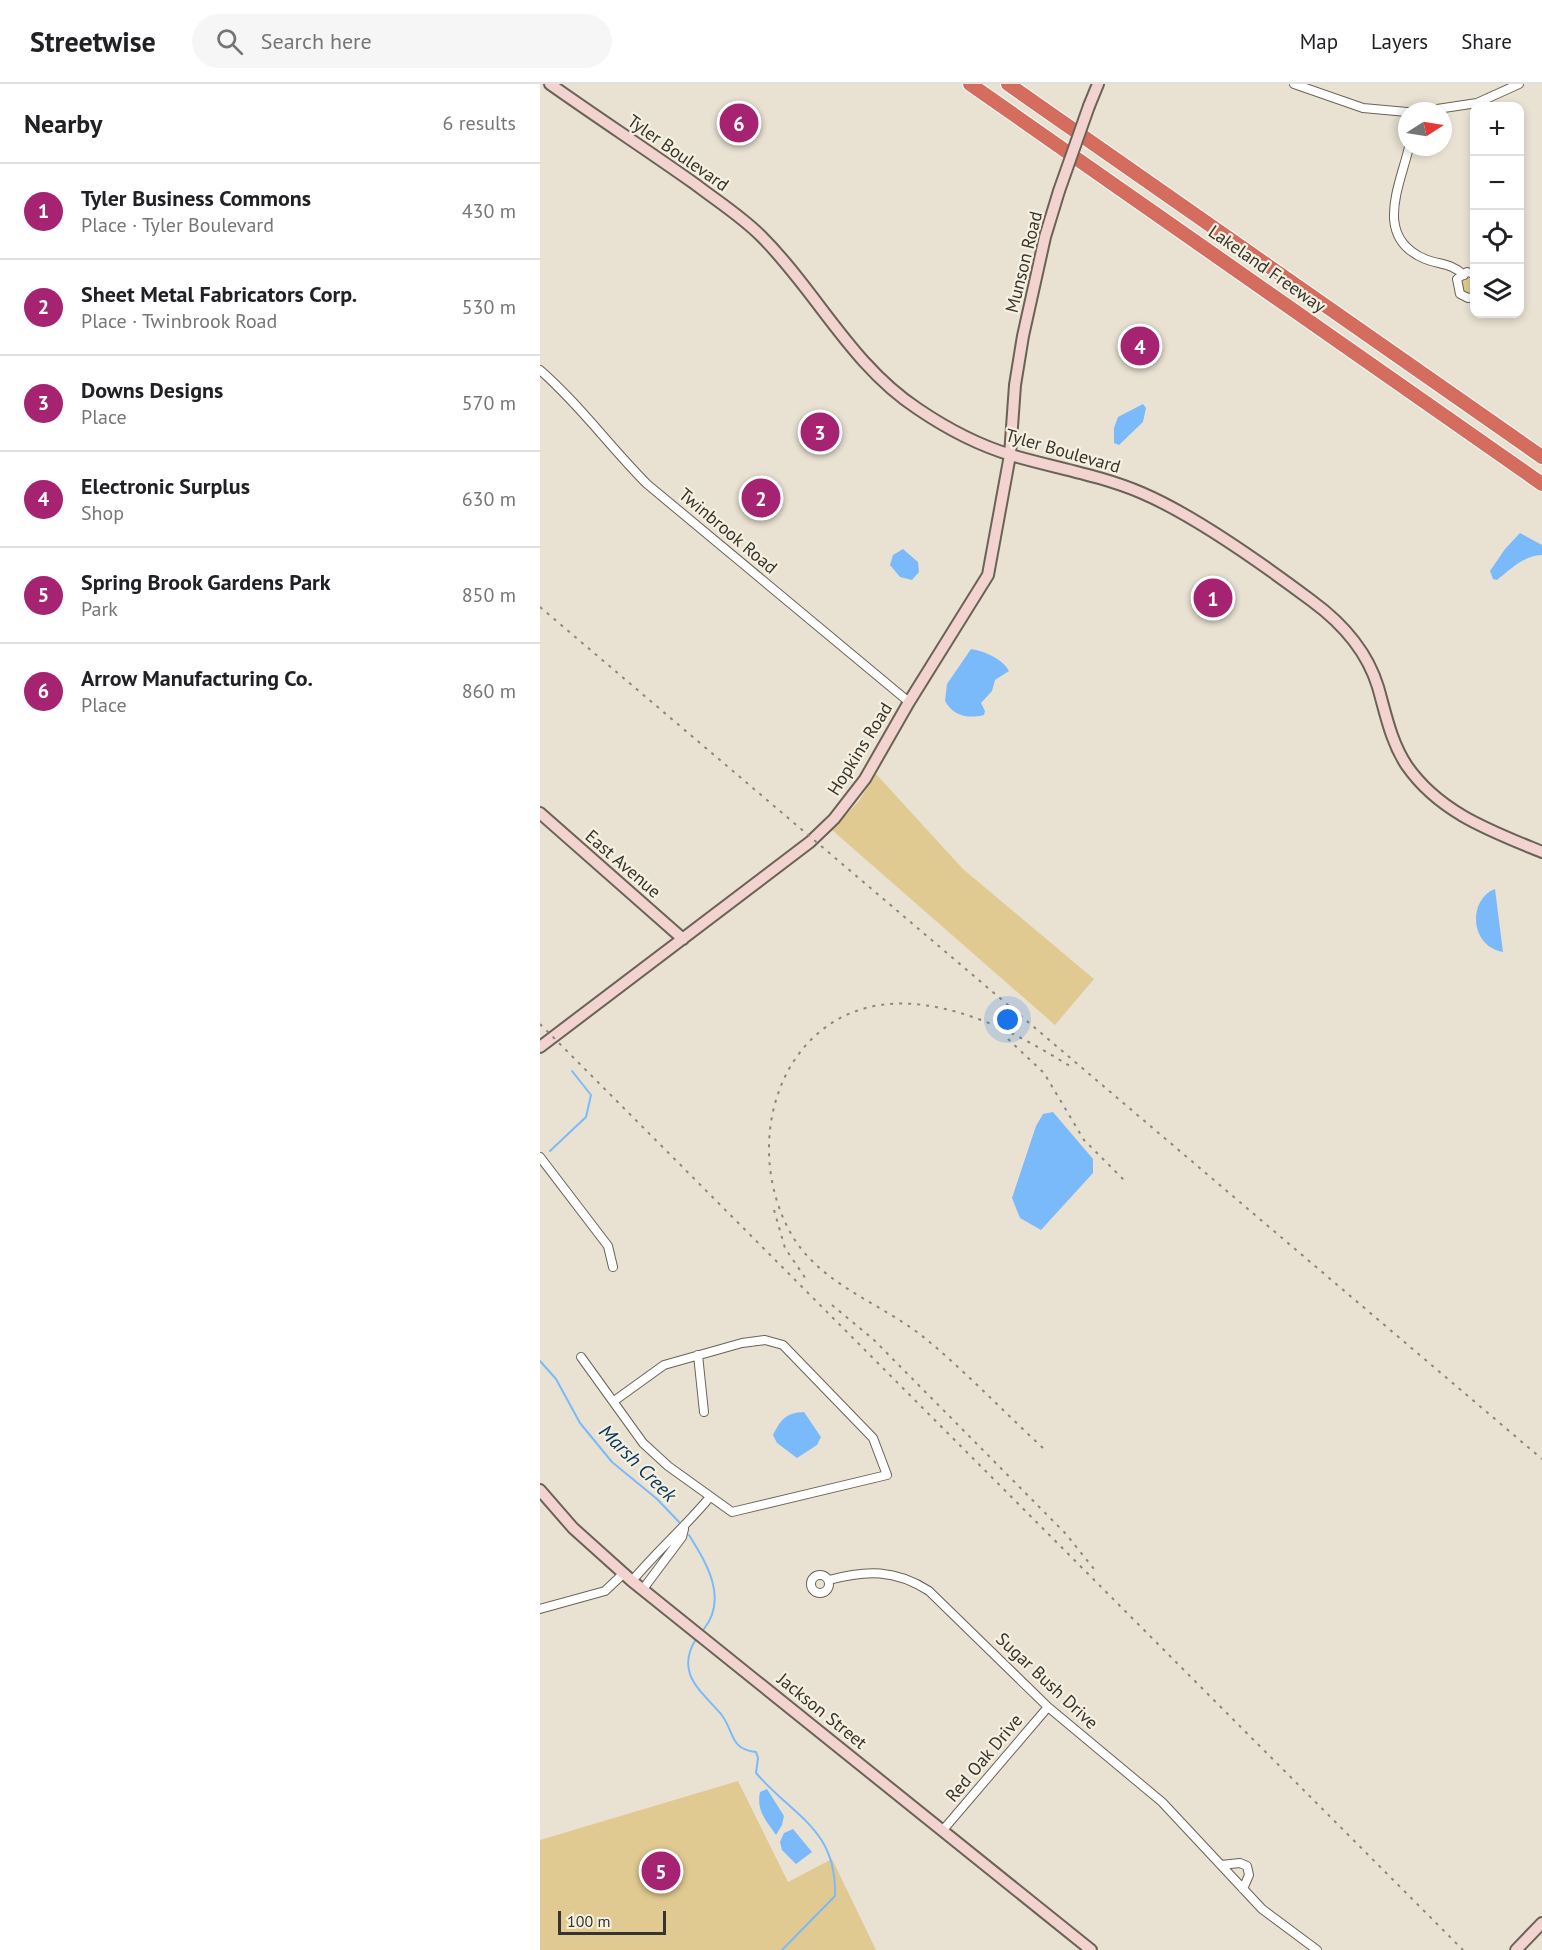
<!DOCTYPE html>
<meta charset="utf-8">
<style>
body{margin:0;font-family:"PT Sans",sans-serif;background:#f6f6f6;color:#202124}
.controls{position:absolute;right:18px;top:18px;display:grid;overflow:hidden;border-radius:12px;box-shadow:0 3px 9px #0003}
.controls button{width:54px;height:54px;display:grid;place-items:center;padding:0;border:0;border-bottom:2px solid #e0e0e0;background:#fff;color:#202124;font:30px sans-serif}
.compass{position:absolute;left:858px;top:18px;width:54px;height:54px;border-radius:50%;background:#fff;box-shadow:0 3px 9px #0003;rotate:78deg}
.scale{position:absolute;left:18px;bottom:15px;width:108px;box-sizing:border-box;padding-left:6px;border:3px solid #36342e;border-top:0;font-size:16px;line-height:21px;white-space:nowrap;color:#36342e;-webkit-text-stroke:4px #f6f0e0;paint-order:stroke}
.you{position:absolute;left:468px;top:936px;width:21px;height:21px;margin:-15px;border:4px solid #fff;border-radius:50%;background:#1a73e8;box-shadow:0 0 0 9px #1a73e833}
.badge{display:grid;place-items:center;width:39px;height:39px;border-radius:50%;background:#a52370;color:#fff;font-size:20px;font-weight:700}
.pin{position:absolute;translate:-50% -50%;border:3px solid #fff;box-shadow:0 2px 6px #0006}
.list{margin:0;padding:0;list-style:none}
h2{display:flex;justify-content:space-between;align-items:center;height:78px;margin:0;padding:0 24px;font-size:26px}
h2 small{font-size:20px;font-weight:400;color:#757577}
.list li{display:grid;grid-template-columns:39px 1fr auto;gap:18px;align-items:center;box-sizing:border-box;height:96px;padding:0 24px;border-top:2px solid #e0e0e0}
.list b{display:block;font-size:22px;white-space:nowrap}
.list p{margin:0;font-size:20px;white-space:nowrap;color:#757577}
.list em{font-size:20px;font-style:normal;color:#757577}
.icon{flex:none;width:33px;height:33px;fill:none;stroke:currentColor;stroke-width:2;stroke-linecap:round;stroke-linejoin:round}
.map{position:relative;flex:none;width:1002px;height:1866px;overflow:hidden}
header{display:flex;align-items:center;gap:36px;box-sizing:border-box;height:84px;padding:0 30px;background:#fff;border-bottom:2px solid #e0e0e0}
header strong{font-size:28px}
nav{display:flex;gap:33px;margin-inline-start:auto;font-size:21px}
.search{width:420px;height:54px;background:#f6f6f6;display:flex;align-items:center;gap:15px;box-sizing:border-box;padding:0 21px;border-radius:33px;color:#757577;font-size:22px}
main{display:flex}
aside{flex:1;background:#fff}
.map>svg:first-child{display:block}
.green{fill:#e1ca91}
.water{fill:#7bbafa}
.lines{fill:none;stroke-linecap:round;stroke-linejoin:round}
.stream{stroke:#7bbafa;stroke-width:2}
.street-casing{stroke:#696356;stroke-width:10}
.secondary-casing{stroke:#696356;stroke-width:14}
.highway-casing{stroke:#fff;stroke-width:16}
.street{stroke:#fff;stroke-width:8}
.secondary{stroke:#f2d3cf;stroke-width:10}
.highway{stroke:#d56d5f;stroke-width:14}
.rail{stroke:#8a867c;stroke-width:2;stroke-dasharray:3 6;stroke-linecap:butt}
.secondary-bridge-casing{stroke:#696356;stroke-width:14;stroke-linecap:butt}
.secondary-bridge{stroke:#f2d3cf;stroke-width:10}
.labels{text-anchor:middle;stroke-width:4.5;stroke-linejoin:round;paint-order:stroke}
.street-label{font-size:18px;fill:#36342e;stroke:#f6f0e0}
.water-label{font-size:20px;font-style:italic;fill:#06365e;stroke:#f6f0e0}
</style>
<header>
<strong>Streetwise</strong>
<div class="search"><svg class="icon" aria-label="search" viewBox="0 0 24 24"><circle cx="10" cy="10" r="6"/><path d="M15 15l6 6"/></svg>Search here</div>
<nav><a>Map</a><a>Layers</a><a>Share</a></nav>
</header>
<main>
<aside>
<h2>Nearby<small>6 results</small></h2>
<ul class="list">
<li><span class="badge">1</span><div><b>Tyler Business Commons</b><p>Place · Tyler Boulevard</p></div><em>430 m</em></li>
<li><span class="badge">2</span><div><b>Sheet Metal Fabricators Corp.</b><p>Place · Twinbrook Road</p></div><em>530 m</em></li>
<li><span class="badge">3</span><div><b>Downs Designs</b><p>Place</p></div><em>570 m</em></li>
<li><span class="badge">4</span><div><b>Electronic Surplus</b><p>Shop</p></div><em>630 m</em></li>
<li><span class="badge">5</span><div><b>Spring Brook Gardens Park</b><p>Park</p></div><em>850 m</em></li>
<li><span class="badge">6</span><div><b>Arrow Manufacturing Co.</b><p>Place</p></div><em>860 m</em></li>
</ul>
</aside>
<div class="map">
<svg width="1002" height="1866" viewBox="0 0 1002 1866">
<rect width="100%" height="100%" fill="#e9e2d3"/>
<!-- green -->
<path class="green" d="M920 201a8 8 0 1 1 16 0a8 8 0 1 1-16 0Z
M336 690 423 785 554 895 515 941 292 746 319 717Z
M198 1697 248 1798 292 1775 336 1866H0V1756Z"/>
<!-- water -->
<path class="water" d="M603 320 606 324 603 338 579 361 574 359V344L578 333Z
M980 449 1002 461V471C983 472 971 485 957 496L953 495 950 487 965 465Z
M363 465 378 478 379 488 372 496 360 493 350 481 353 471Z
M431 565C444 567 463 575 469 587L455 596 452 607 441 619 445 627 444 631C428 635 413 632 405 617L407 600Z
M955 805 963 868C929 862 928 815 955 805Z
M513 1028 553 1075V1089L501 1146 480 1134 472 1114 496 1042 503 1030Z
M264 1328 281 1353 277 1361 257 1374 237 1359 233 1351C241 1335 246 1329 264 1328Z
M227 1705 244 1732 242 1741 236 1751C226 1737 216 1726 220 1708Z
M253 1745 272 1768 256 1780 242 1766 240 1758 244 1749Z"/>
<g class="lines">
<!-- stream -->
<path class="stream" d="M10 1067 46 1033 51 1011 32 987
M0 1277 16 1295 40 1339 72 1378 117 1415 139 1438
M149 1451C167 1480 188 1514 164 1545
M156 1555C135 1589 160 1606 181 1630 195 1648 189 1665 216 1668L218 1674 216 1689C254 1733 297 1745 295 1812L242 1866"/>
<!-- street casing -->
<g class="street-casing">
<path id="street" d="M754 0 823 24 867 28
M884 27 937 19 979 0
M869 63C860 102 833 153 885 175 900 181 911 179 924 191
M934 190 927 188 917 195 920 210 928 214 934 213
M0 286C40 321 70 363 107 400L369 618
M0 1073 68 1162 73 1183
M158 1271 164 1328
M41 1273 103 1359 128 1382 192 1428 347 1391 333 1354 243 1261 225 1256 202 1259 124 1281 74 1317
M271 1500a9 9 0 1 1 18 0a9 9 0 1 1-18 0Z
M289 1496C326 1486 355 1485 389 1507L508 1623 622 1718 722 1825 777 1866
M92 1497C117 1467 145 1443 170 1413
M103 1505 142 1453 144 1445
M0 1525 65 1507 83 1490
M403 1746 508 1623
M681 1781 700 1779 707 1782 709 1791 703 1805"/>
</g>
<!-- secondary casing -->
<g class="secondary-casing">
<path id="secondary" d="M10 0C58 34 107 66 155 100 177 117 201 132 221 152 277 208 311 281 378 325 406 344 438 361 471 371 515 384 560 391 602 409 656 432 724 481 772 517 802 539 827 567 838 603 846 631 851 658 867 682 900 729 951 747 1002 768
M549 22 558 0
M0 729 143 855
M0 963 270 758 294 735 325 695 369 618 448 491 470 371 475 301 483 252 505 153 519 107
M0 1406 33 1444 92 1497 551 1866
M976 1866 1002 1839"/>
</g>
<!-- highway casing -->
<g class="highway-casing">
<path id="highway" d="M430 0 1002 400
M468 0 1002 373"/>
</g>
<!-- street -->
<use href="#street" class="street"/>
<!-- secondary -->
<use href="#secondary" class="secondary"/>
<!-- highway -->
<use href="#highway" class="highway"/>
<!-- rail -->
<path class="rail" d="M0 523 1002 1375
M0 940 923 1866
M468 955 504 989 544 1056 585 1097
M234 1126 245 1164 266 1195
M292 1221 333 1255 526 1450 554 1485
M503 1364C464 1328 427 1289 386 1255 341 1218 278 1201 249 1146 197 1048 249 910 374 920 432 925 485 954 533 984"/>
<!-- secondary-bridge casing -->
<g class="secondary-bridge-casing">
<path id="secondary-bridge" d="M519 107 549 22"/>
</g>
<!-- secondary-bridge -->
<use href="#secondary-bridge" class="secondary-bridge"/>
</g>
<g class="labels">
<!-- street labels -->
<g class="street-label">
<text transform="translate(138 69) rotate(35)" y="6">Tyler Boulevard</text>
<text transform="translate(484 178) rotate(-76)" y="6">Munson Road</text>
<text transform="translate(727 185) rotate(35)" y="6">Lakeland Freeway</text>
<text transform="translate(523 367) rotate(16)" y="6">Tyler Boulevard</text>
<text transform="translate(188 447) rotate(40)" y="6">Twinbrook Road</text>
<text transform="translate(320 665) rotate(-58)" y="6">Hopkins Road</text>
<text transform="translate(83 780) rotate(41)" y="6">East Avenue</text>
<text transform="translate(507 1597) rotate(43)" y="6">Sugar Bush Drive</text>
<text transform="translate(282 1627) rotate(39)" y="6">Jackson Street</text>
<text transform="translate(444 1674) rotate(-50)" y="6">Red Oak Drive</text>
</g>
<!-- water labels -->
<g class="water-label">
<text transform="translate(98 1379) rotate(45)" y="7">Marsh Creek</text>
</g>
</g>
</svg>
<div class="controls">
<button>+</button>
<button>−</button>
<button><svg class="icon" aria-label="locate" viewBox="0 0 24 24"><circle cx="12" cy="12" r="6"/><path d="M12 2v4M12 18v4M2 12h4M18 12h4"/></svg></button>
<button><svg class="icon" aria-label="layers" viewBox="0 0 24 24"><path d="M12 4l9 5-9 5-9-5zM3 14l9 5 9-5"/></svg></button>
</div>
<svg class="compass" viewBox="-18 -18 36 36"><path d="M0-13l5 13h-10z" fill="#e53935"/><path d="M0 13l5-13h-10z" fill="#757577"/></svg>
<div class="scale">100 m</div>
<div class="you"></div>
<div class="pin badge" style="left:673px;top:514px">1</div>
<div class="pin badge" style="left:221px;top:414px">2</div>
<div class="pin badge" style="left:280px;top:348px">3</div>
<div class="pin badge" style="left:600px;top:262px">4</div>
<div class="pin badge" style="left:121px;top:1787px">5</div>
<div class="pin badge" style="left:199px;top:39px">6</div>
</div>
</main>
